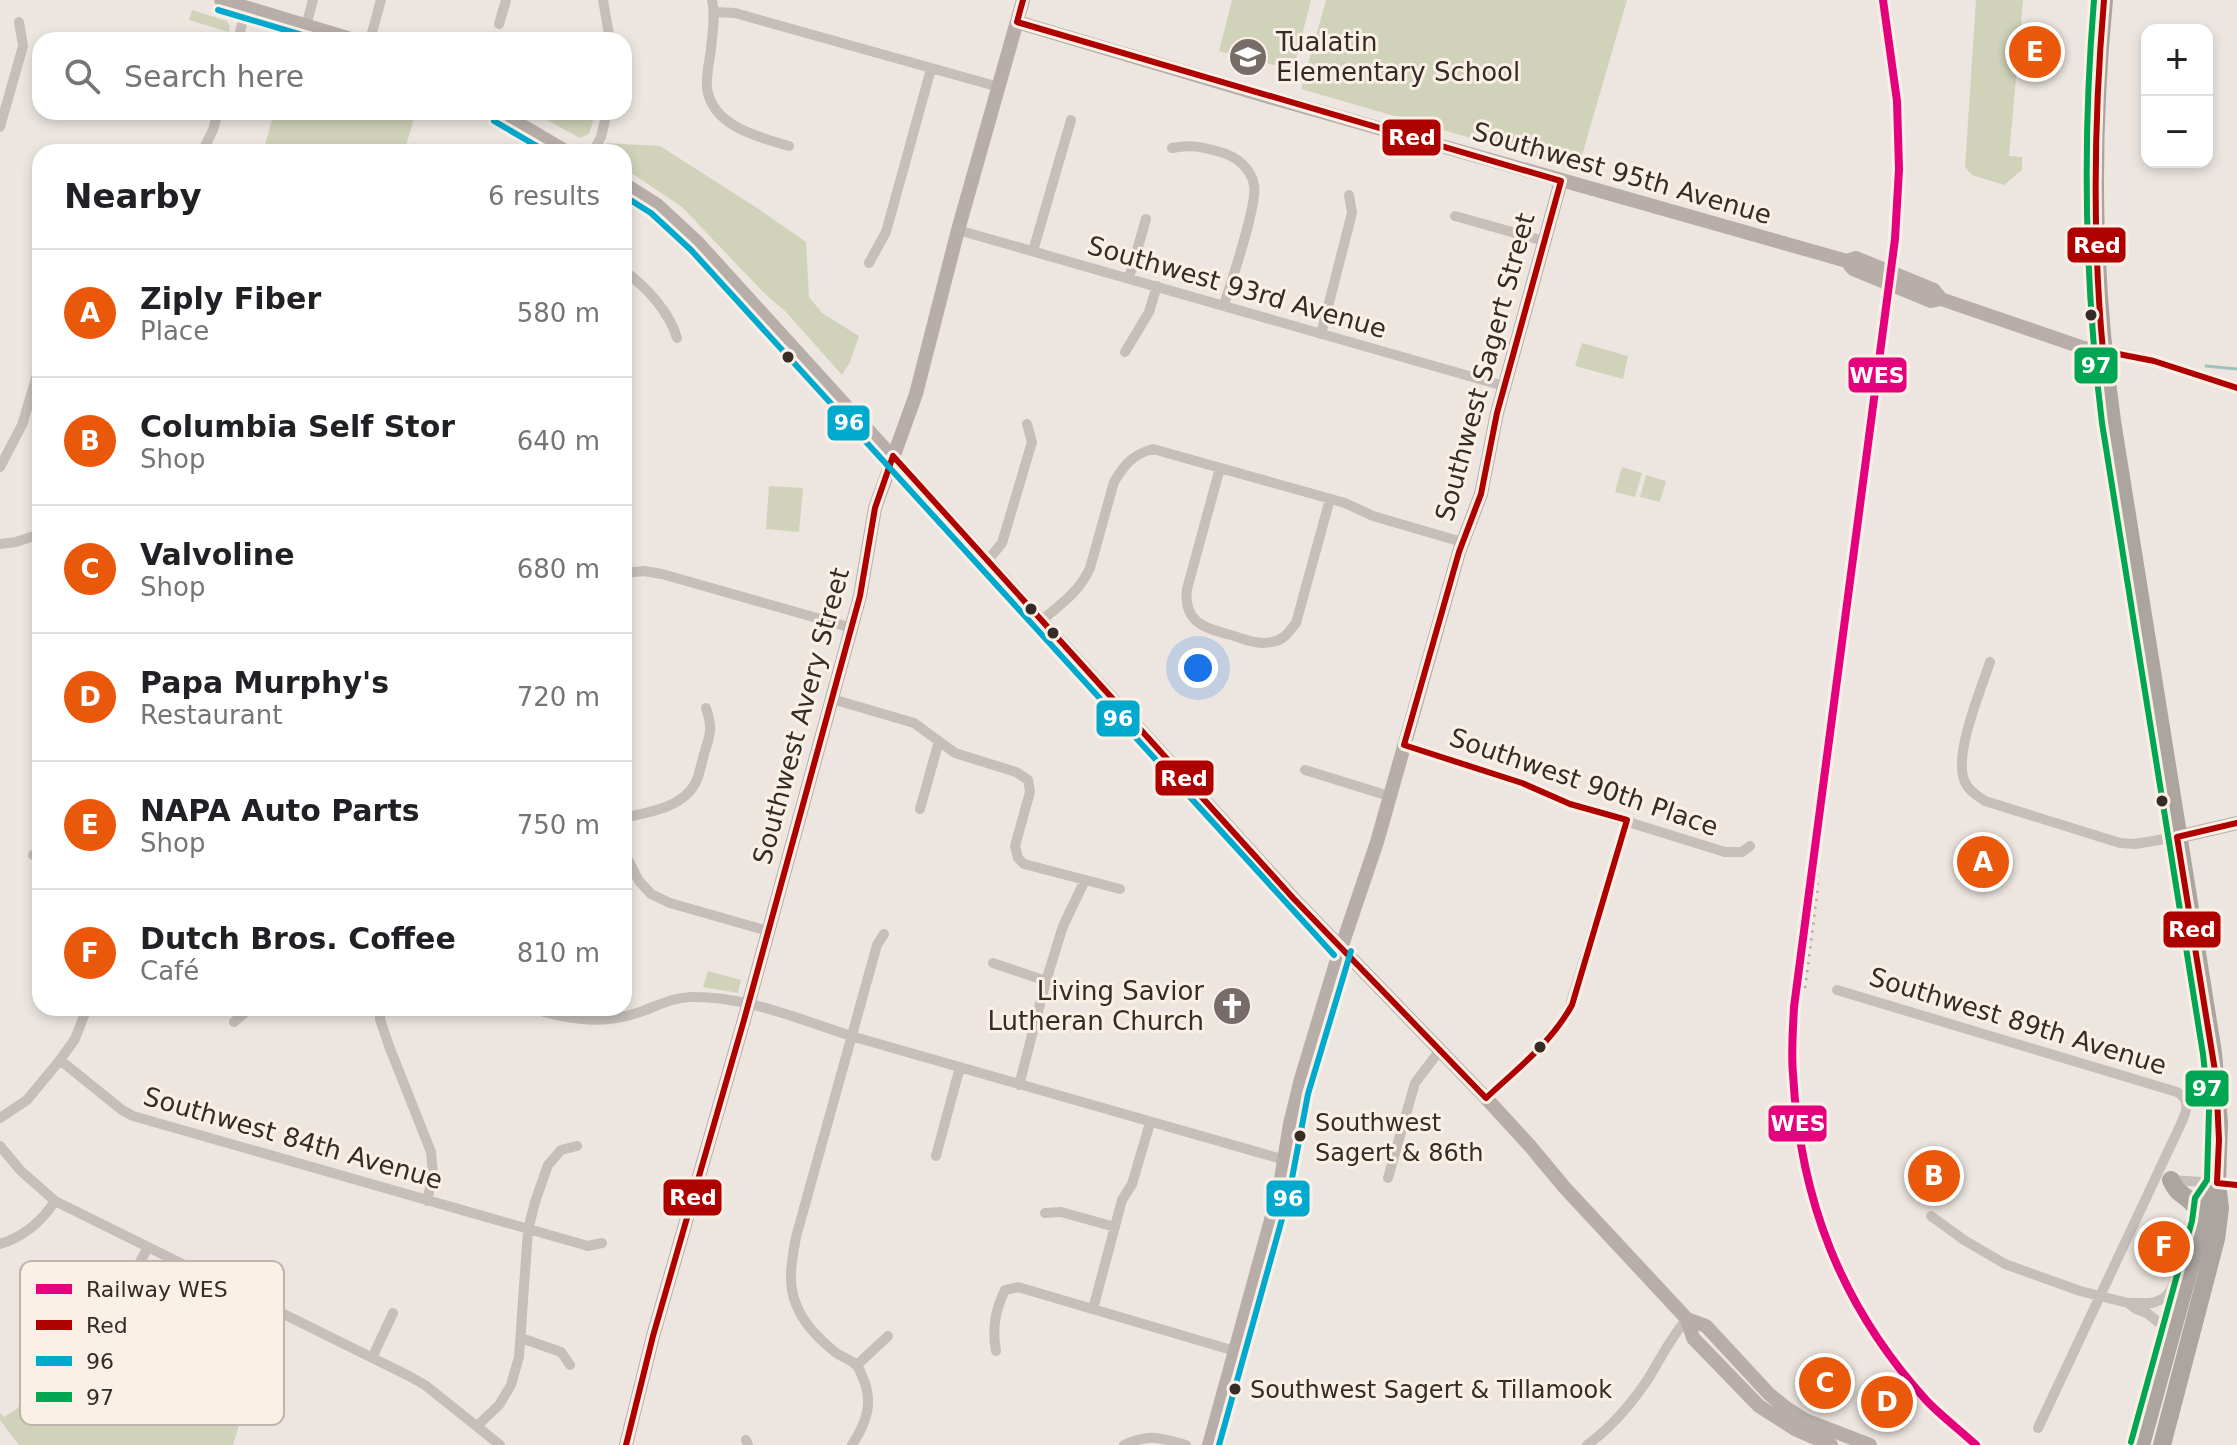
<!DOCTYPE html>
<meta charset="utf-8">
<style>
body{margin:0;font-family:"DejaVu Sans",sans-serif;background:#f6f6f6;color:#202124}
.controls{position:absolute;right:24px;top:24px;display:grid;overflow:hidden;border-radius:16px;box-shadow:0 4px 12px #0003}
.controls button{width:72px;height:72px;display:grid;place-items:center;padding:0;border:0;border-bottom:2px solid #e0e0e0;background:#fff;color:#202124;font:40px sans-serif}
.you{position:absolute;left:1198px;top:668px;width:28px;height:28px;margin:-20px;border:6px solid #fff;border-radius:50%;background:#1a73e8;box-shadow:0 0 0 12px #1a73e833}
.badge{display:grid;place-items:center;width:52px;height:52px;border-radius:50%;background:#ea580c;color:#fff;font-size:26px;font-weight:700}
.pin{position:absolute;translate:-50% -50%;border:4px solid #fff;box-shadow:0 2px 8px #0006}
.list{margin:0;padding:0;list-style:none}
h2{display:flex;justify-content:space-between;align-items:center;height:104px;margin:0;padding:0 32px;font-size:34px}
h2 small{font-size:26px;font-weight:400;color:#757577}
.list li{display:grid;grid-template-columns:52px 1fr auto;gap:24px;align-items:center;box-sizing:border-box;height:128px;padding:0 32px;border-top:2px solid #e0e0e0}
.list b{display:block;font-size:30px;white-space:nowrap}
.list p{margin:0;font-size:26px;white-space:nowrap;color:#757577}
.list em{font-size:26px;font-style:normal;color:#757577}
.icon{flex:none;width:44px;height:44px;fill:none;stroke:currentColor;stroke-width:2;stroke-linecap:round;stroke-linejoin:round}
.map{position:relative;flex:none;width:2237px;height:1445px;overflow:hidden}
.search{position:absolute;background:#fff;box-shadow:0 4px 12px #0003;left:32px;top:32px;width:600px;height:88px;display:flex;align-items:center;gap:20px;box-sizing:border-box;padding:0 28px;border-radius:24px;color:#757577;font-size:30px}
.panel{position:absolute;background:#fff;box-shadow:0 4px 12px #0003;left:32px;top:144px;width:600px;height:872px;border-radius:24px}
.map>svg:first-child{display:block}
.green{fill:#d0d3b9}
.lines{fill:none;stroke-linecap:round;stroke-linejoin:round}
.stream{stroke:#9ac2bf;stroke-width:3}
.street{stroke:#c6beb9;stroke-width:10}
.secondary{stroke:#b7aea9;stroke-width:14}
.highway{stroke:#aca59f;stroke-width:18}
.rail{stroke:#aea7a3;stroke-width:3;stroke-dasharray:2 6;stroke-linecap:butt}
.bus-1-casing{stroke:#fbf0e6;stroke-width:12}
.bus-2-casing{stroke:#fbf0e6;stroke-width:12}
.bus-3-casing{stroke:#fbf0e6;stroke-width:12}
.bus-1{stroke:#af0000;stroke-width:6}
.bus-2{stroke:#00a9ce;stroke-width:6}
.bus-3{stroke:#00a651;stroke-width:6}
.rail-1-casing{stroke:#fbf0e6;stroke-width:14}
.rail-1{stroke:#e5007d;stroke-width:8}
.bus-dot{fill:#372b27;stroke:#fbf0e6;stroke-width:3}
.labels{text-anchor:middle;stroke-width:6;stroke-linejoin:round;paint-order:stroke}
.bus-label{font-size:24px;fill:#372b27;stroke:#fbf0e6;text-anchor:start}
.poi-label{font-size:26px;fill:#372b27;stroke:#fbf0e6;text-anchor:start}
.street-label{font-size:26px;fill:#372b27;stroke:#fbf0e6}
.key{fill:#fbf0e6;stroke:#c0b5ad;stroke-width:2}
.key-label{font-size:22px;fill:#372b27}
.line-badge{stroke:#fbf0e6;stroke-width:3}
.badge-label{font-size:22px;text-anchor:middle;font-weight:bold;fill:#fff}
</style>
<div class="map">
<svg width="2237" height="1445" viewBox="0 0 2237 1445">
<rect width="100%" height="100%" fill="#ede6e0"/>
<!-- green -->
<path class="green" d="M1232 0H1311L1293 70 1219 51Z
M1326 0H1627L1578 169 1301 89Z
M1976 0H2023L2009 156 2022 157V170L2004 185 1972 175 1965 167Z
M192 10 227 21 230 27 229 32 189 20Z
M274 112H416L404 152H263Z
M549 112H578L595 115 589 134 580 138 543 118Z
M606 143 660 146 757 208 806 242 809 297 822 313 859 336 850 362 842 375 785 311 764 293 682 207 624 168V152H607Z
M1582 343 1628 356 1623 379 1575 366Z
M1622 467 1642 473 1635 497 1615 492Z
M1646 475 1666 481 1660 502 1640 497Z
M769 486 803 488 799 532 766 529Z
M708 971 741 980 738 993 703 987Z
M191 1284 284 1331 242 1415 233 1445H19L0 1420V1413L4 1417 18 1408 27 1375 31 1374 23 1406 46 1413 58 1396 115 1379 175 1311Z"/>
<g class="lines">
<!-- stream -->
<path class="stream" d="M2206 366 2237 369"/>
<!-- street -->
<path class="street" d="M603 0 610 40
M712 0C716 17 712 33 711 50 709 62 706 76 707 88 712 126 758 137 789 146
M715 12 735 13 999 87
M499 24 506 0
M306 26 313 0
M238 40 246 8
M370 40 381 0
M0 127 23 46 19 22
M1172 148C1190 144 1203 147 1220 152 1236 156 1251 168 1254 185 1258 203 1231 283 1224 305
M202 152 213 130 218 112
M593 152 601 137 607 112
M1455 216 1544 241
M958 230 1504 386
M1033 251 1071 120
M869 263 886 232 931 69
M624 271C646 286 670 313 677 338
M1129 278 1146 219
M1321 334 1352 213 1349 195
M2103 351C2149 354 2193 376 2237 388
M1125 352 1149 312 1157 286
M0 467 22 425 40 365
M1220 468 1187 589C1183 624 1206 628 1234 636 1247 640 1259 645 1272 642 1284 640 1289 632 1296 623L1330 499
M0 544 16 542 40 534
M988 560 1002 543 1032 442 1027 424
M624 573 644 571 662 574 852 628
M1042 620C1061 604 1080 591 1090 568L1114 482C1124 465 1133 454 1153 449L1345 503 1373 516 1462 542
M1990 662C1981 690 1951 759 1966 784 1970 792 1978 796 1985 801L2120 843 2135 844 2177 837
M832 699 914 723 955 753 1016 772 1028 780 1030 792 1015 846 1018 858 1024 864 1120 889
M1404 745 1522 783 1570 804 1725 852H1742L1750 846
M1305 770 1389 796
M920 809 939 741
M624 818C649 812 683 808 696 782 699 775 701 766 703 758 709 735 714 732 706 708
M624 852 639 881 651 894 670 903 768 931
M33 855 40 856
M993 963 1046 981
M1837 990 2177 1092C2193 1101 2185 1115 2179 1128L2038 1428
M380 1008V1019L389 1046 431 1152 433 1174 427 1201
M529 1008C565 1018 599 1026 637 1013 655 1007 671 998 690 997 747 996 798 1019 851 1036L1285 1160
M234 1022 250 1008
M60 1060 122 1110 133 1116 588 1246 602 1243
M1019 1085 1046 981 1063 926 1085 880
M1486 1098 1528 1059 1567 1015 1627 820
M0 1118 27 1100 60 1060 75 1039 87 1008
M0 1146 21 1171 55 1201 407 1375 425 1385 500 1445
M936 1156 960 1067
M1388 1178 1415 1083 1440 1050
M2171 1180 2217 1183
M1045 1213 1061 1212 1115 1227
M1931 1216 1964 1240 2005 1264 2080 1291 2128 1303 2136 1309 2147 1313 2162 1325 2168 1339
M0 1244C23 1237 42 1221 55 1201
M2128 1303C2137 1302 2147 1305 2155 1302 2175 1296 2173 1279 2180 1264 2181 1262 2188 1255 2189 1254
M1093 1309 1122 1200 1132 1184 1150 1123
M521 1338 561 1352 570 1365
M996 1351C992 1328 995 1311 1005 1290L1018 1287 1235 1351
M27 1353C87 1322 117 1310 148 1247
M372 1358 393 1313
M857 1365 888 1336
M477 1426 499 1405 511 1385 519 1357 528 1230 535 1202 548 1165 561 1150 577 1146
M746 1440 748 1445
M852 1445C867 1422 874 1401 862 1376 861 1373 858 1366 856 1365 851 1359 841 1357 835 1352 820 1340 803 1323 796 1304 787 1283 792 1259 796 1237L877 945 884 934
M1124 1445C1150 1433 1160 1438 1186 1445
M1587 1445C1612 1427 1633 1402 1650 1376 1662 1356 1671 1337 1687 1319"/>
<!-- secondary -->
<path class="secondary" d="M221 0 354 40
M1017 22 1269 97 1847 261 1856 258 1934 290 1941 299
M499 112 567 152
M624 184 657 205 698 243 1293 898 1486 1098 1530 1146 1565 1188 1687 1319 1706 1326 1769 1394 1785 1407 1805 1420 1870 1445
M1847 261 1853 269 1931 301 1941 299 2084 348 2103 351
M2177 837 2237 823
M1687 1319 1693 1338 1759 1406 1795 1429 1831 1445
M626 1445 653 1336 744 1020 860 596 875 508 916 394 958 230 1023 0
M1209 1445 1279 1191 1290 1124 1301 1079 1335 966 1377 842 1459 552 1481 494 1497 413 1561 181"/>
<!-- highway -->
<path class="highway" d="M2104 0C2090 145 2092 276 2112 421L2213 1053 2219 1122 2217 1183 2220 1208 2216 1239 2162 1445
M2171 1180C2177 1192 2178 1191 2188 1199 2196 1205 2199 1214 2202 1223
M2141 1445 2202 1223 2205 1201 2217 1183"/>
<!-- rail -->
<path class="rail" d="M1805 988 1817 893 1818 829"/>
<!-- bus-1 casing -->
<g class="bus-1-casing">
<path id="bus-1" d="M2104 0C2094 117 2092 234 2103 351L2154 361 2237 388
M893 456 1293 898 1486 1098C1517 1069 1551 1043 1572 1005L1627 820 1570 804 1522 783 1404 745 1459 552 1481 494 1497 413 1561 181 1017 22 1023 0
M2237 823 2177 837 2216 1077 2219 1140 2217 1183 2237 1185
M626 1445 653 1336 744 1020 860 596 875 508 893 456"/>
</g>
<!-- bus-2 casing -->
<g class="bus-2-casing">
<path id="bus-2" d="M218 10 319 40
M494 121 547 152
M624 196 651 213 691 250 1334 955
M1219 1445 1289 1194 1308 1094 1351 951"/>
</g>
<!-- bus-3 casing -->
<g class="bus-3-casing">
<path id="bus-3" d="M2094 0C2082 144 2084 279 2102 423L2203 1054 2209 1110 2207 1180 2195 1198 2192 1221 2131 1442"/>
</g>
<!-- bus-1 -->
<use href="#bus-1" class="bus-1"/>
<!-- bus-2 -->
<use href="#bus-2" class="bus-2"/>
<!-- bus-3 -->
<use href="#bus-3" class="bus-3"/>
<!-- rail-1 casing -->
<g class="rail-1-casing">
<path id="rail-1" d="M1883 0 1897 101 1899 169 1895 239 1794 1007C1793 1029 1791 1052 1793 1074 1800 1200 1841 1306 1926 1400 1941 1416 1960 1430 1976 1445"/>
</g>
<!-- rail-1 -->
<use href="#rail-1" class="rail-1"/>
</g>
<!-- icons -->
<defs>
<g id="school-disc" transform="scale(2)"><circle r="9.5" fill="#776c68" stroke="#fbf0e6"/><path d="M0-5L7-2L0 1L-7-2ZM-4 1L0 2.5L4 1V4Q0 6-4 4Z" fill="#fff"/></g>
<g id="church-disc" transform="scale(2)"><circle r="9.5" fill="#776c68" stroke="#fbf0e6"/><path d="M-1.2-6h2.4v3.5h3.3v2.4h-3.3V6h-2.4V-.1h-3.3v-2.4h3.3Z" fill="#fff"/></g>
</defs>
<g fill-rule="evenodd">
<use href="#school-disc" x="1248" y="57"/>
<use href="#church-disc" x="1232" y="1006"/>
</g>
<!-- markers -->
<g class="bus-dot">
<circle cx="2091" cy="315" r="7"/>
<circle cx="788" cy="357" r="7"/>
<circle cx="1031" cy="609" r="7"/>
<circle cx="1053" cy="633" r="7"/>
<circle cx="2162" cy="801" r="7"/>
<circle cx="1540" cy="1047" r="7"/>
<circle cx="1300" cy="1136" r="7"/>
<circle cx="1235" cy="1389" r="7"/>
</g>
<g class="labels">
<!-- bus labels -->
<g class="bus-label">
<text x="1315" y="1131">Southwest<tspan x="1315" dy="30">Sagert &amp; 86th</tspan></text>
<text x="1250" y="1398">Southwest Sagert &amp; Tillamook</text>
</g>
<!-- poi labels -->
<g class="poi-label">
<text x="1276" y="51">Tualatin<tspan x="1276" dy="30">Elementary School</tspan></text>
<text x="1204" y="1000" text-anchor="end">Living Savior<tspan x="1204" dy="30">Lutheran Church</tspan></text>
</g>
<!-- street labels -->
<g class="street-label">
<text transform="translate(1622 173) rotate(16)" y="9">Southwest 95th Avenue</text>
<text transform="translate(1237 287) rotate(16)" y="9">Southwest 93rd Avenue</text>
<text transform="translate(1485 367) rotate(-75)" y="9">Southwest Sagert Street</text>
<text transform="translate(801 716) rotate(-75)" y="9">Southwest Avery Street</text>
<text transform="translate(1584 782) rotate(19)" y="9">Southwest 90th Place</text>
<text transform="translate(2018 1021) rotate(17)" y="9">Southwest 89th Avenue</text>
<text transform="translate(293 1138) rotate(16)" y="9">Southwest 84th Avenue</text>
</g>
</g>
<!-- legend -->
<rect x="20" y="1261" width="264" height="164" rx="12" class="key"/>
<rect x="36" y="1284" width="36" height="10" fill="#e5007d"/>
<rect x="36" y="1320" width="36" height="10" fill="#af0000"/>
<rect x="36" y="1356" width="36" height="10" fill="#00a9ce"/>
<rect x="36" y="1392" width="36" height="10" fill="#00a651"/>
<g class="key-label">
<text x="86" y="1297">Railway WES</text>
<text x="86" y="1333">Red</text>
<text x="86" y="1369">96</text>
<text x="86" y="1405">97</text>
</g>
<g class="line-badge">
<rect x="1381" y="118" width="61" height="39" rx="8" fill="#af0000"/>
<rect x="2066" y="226" width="61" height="38" rx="8" fill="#af0000"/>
<rect x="2073" y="346" width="46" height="39" rx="8" fill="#00a651"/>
<rect x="1847" y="356" width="61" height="38" rx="8" fill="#e5007d"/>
<rect x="826" y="404" width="45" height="38" rx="8" fill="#00a9ce"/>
<rect x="1095" y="699" width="46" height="39" rx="8" fill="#00a9ce"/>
<rect x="1154" y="759" width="61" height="38" rx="8" fill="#af0000"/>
<rect x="2162" y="910" width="60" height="39" rx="8" fill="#af0000"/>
<rect x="2184" y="1069" width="46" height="39" rx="8" fill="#00a651"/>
<rect x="1767" y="1104" width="61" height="39" rx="8" fill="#e5007d"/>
<rect x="662" y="1178" width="61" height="39" rx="8" fill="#af0000"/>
<rect x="1265" y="1179" width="46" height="39" rx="8" fill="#00a9ce"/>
</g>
<g class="badge-label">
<text x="1412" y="145">Red</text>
<text x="2097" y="253">Red</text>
<text x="2096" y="373">97</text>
<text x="1877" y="383">WES</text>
<text x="849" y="430">96</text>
<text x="1118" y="726">96</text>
<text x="1184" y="786">Red</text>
<text x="2192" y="937">Red</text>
<text x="2207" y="1096">97</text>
<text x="1798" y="1131">WES</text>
<text x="693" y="1205">Red</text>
<text x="1288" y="1206">96</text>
</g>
</svg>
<div class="controls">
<button>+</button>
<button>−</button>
</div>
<div class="you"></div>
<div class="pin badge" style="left:1983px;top:862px">A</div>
<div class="pin badge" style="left:1934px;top:1176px">B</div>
<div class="pin badge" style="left:1825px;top:1383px">C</div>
<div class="pin badge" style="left:1887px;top:1402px">D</div>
<div class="pin badge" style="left:2035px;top:52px">E</div>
<div class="pin badge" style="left:2164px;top:1247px">F</div>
<div class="search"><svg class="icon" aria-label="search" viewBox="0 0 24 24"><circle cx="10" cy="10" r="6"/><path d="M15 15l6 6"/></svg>Search here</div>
<section class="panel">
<h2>Nearby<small>6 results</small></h2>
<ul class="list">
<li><span class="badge">A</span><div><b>Ziply Fiber</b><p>Place</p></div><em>580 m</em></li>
<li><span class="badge">B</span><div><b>Columbia Self Stor</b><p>Shop</p></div><em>640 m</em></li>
<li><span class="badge">C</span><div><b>Valvoline</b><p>Shop</p></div><em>680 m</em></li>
<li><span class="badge">D</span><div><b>Papa Murphy's</b><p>Restaurant</p></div><em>720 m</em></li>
<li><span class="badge">E</span><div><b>NAPA Auto Parts</b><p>Shop</p></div><em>750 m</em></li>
<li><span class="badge">F</span><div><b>Dutch Bros. Coffee</b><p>Café</p></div><em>810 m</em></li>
</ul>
</section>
</div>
